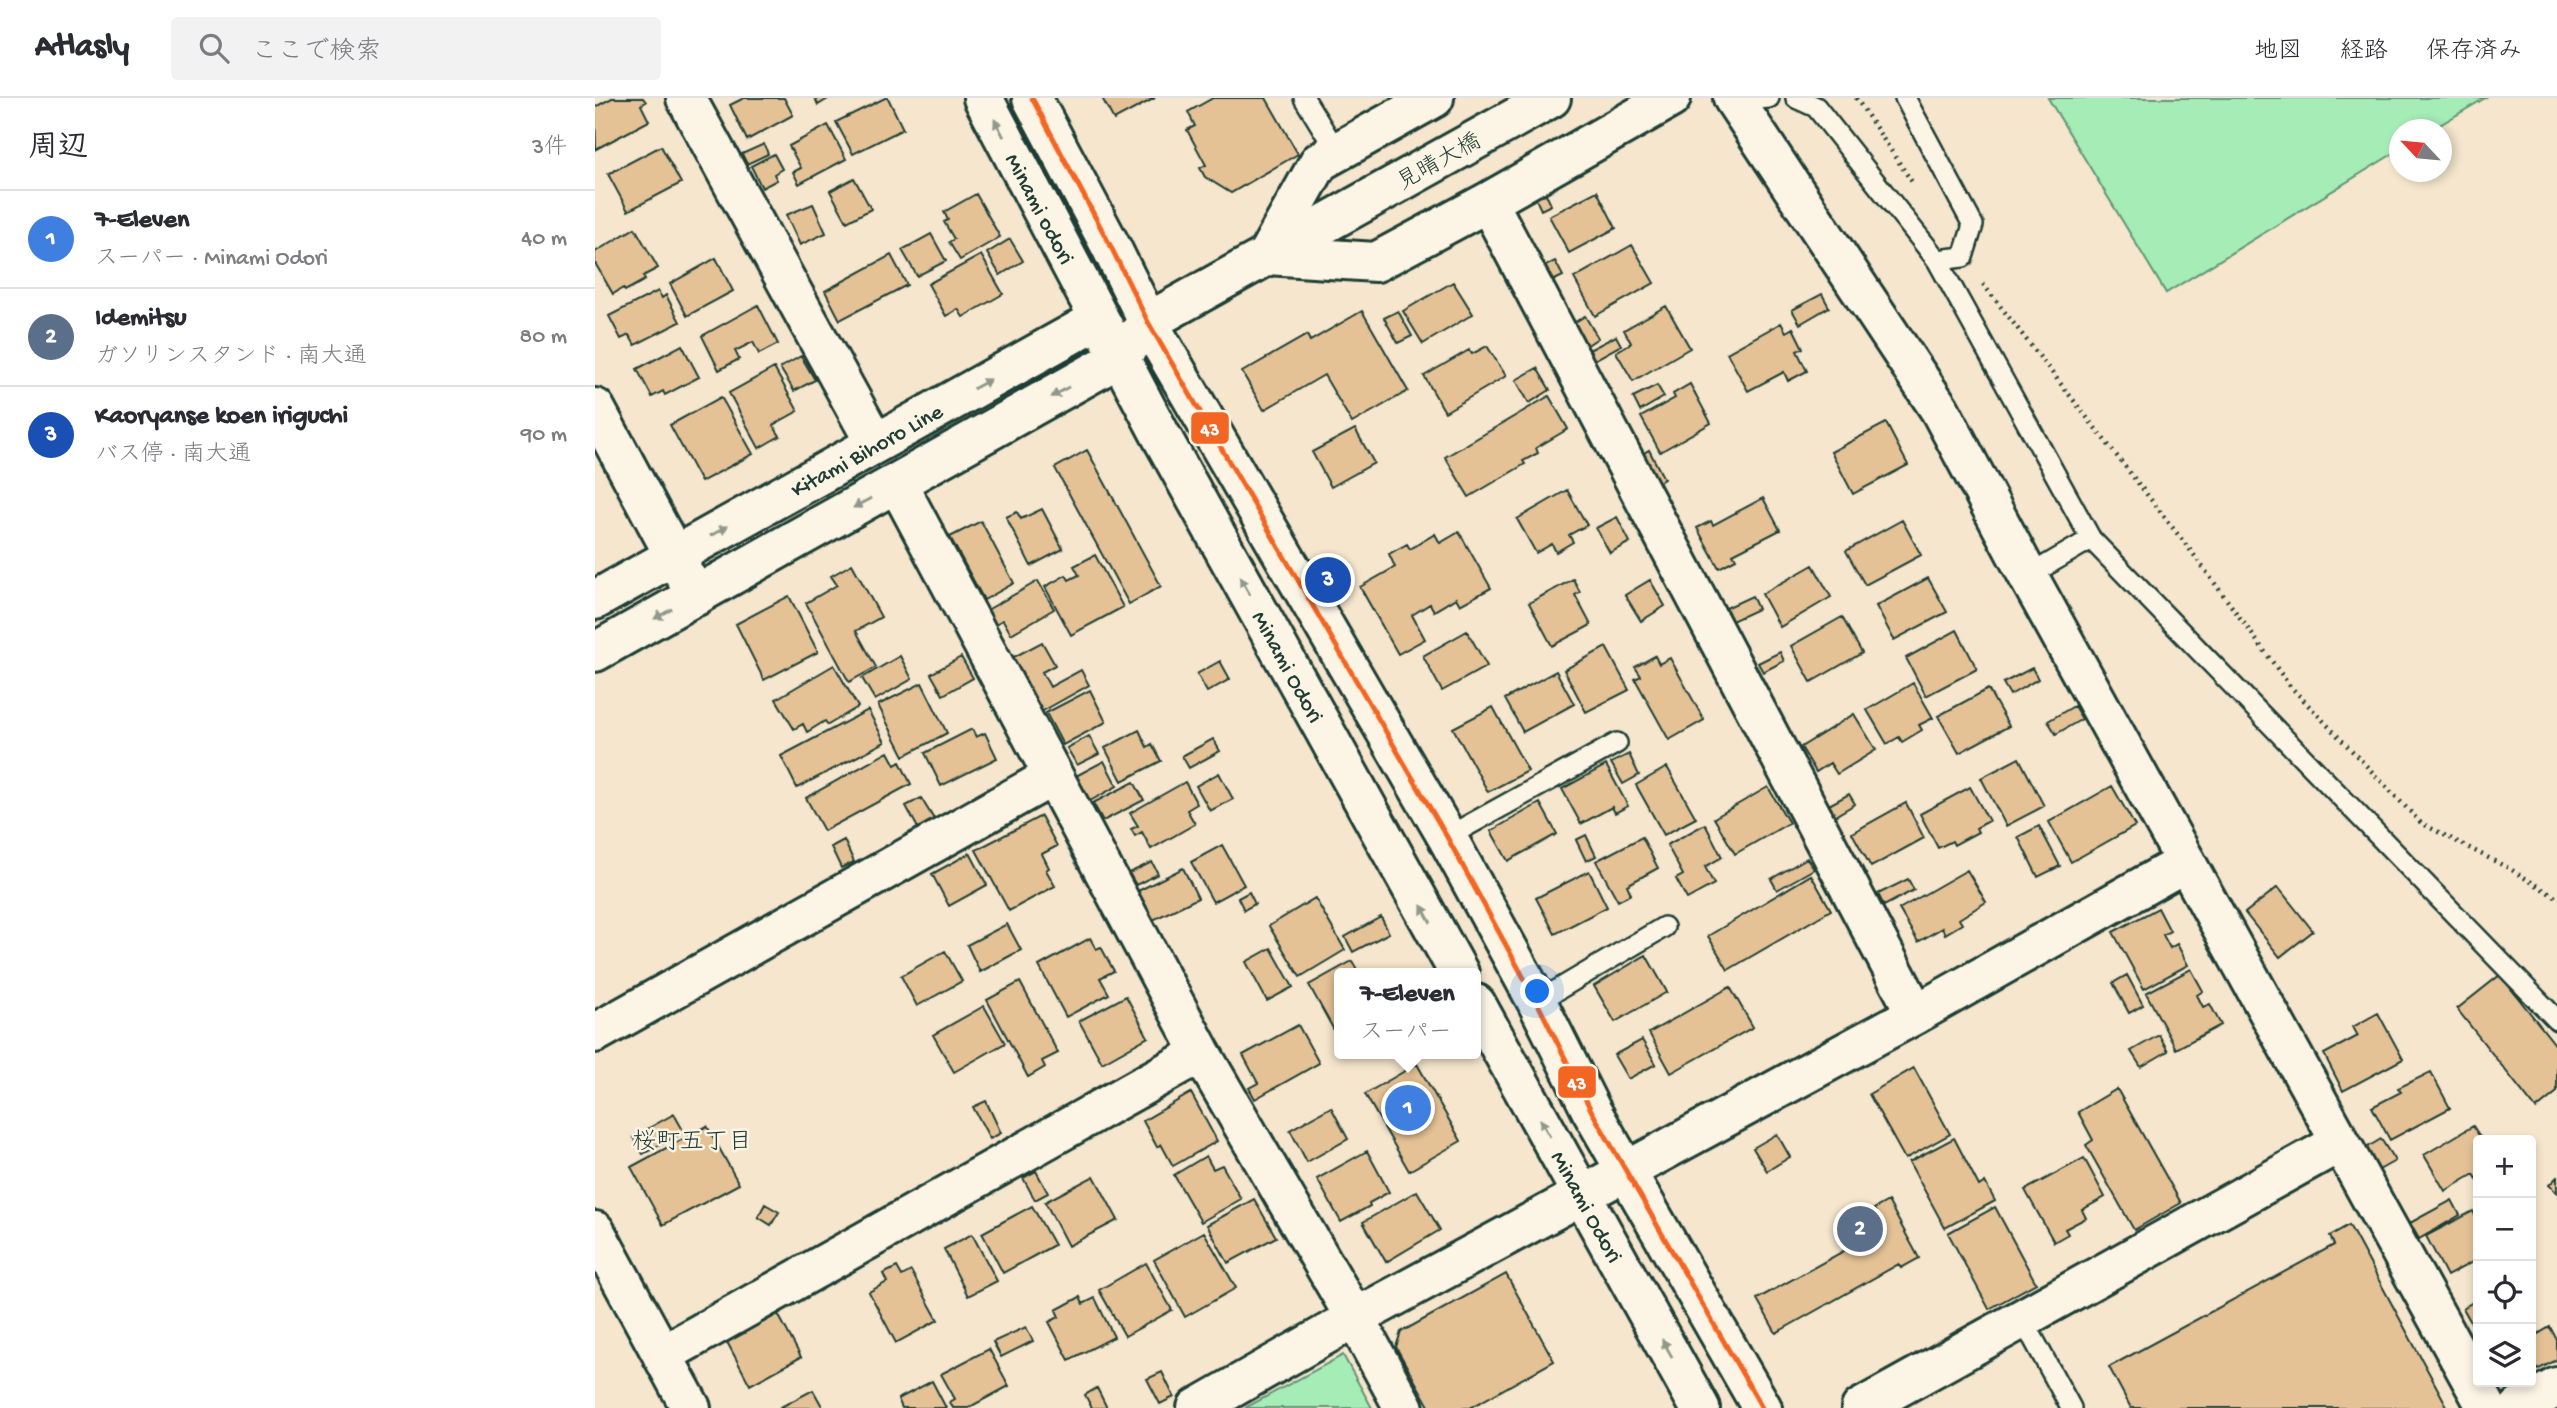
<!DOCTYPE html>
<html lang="ja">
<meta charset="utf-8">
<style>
body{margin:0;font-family:"Gochi Hand","Klee One",sans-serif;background:#f2f2f3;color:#2b2b33}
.controls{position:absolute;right:21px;bottom:21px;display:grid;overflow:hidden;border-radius:7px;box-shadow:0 4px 10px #0003}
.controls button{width:63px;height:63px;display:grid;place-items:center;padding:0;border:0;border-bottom:2px solid #e1e1e2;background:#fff;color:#2b2b33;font:35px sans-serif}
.compass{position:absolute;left:1794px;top:21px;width:63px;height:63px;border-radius:50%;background:#fff;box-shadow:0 4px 10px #0003;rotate:296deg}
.you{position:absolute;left:943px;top:894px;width:24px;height:24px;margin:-18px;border:5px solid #fff;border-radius:50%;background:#1a73e8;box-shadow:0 0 0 10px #1a73e833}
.badge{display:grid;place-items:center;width:46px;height:46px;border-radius:50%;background:#1f6fb2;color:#fff;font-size:23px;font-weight:700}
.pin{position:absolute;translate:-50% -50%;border:4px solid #fff;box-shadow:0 2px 7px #0006}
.popup{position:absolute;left:739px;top:870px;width:147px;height:91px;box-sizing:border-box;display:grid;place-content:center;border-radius:7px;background:#fff;filter:drop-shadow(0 2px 5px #0005);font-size:23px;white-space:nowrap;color:#7c7c81}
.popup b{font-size:26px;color:#2b2b33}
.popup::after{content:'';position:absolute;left:50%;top:100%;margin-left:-14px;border:14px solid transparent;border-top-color:#fff}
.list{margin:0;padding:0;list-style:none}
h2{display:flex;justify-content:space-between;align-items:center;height:91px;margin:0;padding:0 28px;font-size:30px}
h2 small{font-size:23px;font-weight:400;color:#7c7c81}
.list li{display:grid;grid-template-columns:46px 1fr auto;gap:21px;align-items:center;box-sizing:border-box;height:98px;padding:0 28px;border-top:2px solid #e1e1e2}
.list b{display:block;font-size:26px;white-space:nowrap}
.list p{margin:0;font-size:23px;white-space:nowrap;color:#7c7c81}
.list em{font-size:23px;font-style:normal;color:#7c7c81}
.icon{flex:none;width:38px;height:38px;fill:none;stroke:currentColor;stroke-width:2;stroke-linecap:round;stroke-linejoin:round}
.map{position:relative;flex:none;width:1962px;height:1310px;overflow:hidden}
header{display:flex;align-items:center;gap:42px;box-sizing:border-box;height:98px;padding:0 35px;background:#fff;border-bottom:2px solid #e1e1e2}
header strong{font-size:33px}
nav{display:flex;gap:38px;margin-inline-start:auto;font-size:24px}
.search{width:490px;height:63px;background:#f2f2f3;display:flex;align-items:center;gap:18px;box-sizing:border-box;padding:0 24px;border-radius:7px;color:#7c7c81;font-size:26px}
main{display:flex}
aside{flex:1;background:#fff}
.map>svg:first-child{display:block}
.green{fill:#a6ecb7;stroke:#629476;stroke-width:2}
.building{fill:#e5c296;stroke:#1f3d34;stroke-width:2}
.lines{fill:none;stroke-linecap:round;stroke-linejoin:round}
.lane-casing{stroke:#1f3d34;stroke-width:24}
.street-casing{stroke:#1f3d34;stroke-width:44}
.secondary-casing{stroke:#1f3d34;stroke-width:44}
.path{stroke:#1f3d34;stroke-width:4.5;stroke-dasharray:2 5;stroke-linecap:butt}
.lane{stroke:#fcf5e5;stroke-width:19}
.street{stroke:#fcf5e5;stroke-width:38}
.secondary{stroke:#fcf5e5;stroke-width:38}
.bus-1-casing{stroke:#fcf5e5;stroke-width:10}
.bus-1{stroke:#f26522;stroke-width:5}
.oneway{fill:#8e998c}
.labels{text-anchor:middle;stroke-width:5;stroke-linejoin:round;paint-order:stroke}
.street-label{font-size:23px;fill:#1f3d34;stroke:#fcf5e5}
.neighbourhood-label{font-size:24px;fill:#1f3d34;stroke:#fcf5e5}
.line-badge{stroke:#fcf5e5;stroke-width:2.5}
.badge-label{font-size:19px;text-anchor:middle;font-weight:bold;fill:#fff}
</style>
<header>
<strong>Atlasly</strong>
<div class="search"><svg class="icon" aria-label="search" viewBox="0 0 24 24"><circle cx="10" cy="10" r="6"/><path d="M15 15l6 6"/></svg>ここで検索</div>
<nav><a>地図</a><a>経路</a><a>保存済み</a></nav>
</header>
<main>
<aside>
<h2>周辺<small>3件</small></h2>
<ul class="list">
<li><span class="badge" style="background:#3f7fe0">1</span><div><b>7-Eleven</b><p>スーパー · Minami Odori</p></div><em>40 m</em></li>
<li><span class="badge" style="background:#5c6f8a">2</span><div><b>Idemitsu</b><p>ガソリンスタンド · 南大通</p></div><em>80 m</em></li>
<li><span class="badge" style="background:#1a4fb4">3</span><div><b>Kaoryanse koen iriguchi</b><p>バス停 · 南大通</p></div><em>90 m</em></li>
</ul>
</aside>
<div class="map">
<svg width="1962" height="1310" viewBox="0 0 1962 1310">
<rect width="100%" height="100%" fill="#f5e6cd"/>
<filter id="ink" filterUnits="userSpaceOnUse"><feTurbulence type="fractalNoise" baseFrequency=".0143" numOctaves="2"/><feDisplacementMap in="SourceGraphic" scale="14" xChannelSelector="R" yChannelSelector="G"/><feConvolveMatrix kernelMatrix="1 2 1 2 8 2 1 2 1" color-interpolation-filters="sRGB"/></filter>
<g filter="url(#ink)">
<!-- green -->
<path class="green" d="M1453 0H1890L1838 31 1804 32V52L1571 195Z
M748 1257 777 1310H650Z"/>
<!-- building -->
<path class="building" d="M17 0H48L51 4 46 7 54 23 1 51 0 9Z
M149 0H189L198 17 152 42 135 7Z
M220 0H233V1L223 7Z
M290 0H293L308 31 258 56 241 24Z
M507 0H560L519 22Z
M618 0H671L703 56 636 95 610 79 605 70 611 67 592 32 600 28 593 14Z
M233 27 251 61 204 86 198 74 206 70 194 48Z
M169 46 173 56 152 66 147 56Z
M66 48 86 85 33 113 13 76Z
M179 56 187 71 179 76 182 82 167 90 156 68Z
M259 80 276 111 252 124 235 93Z
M946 85 956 107 946 112 936 90Z
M1002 93 1021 130 974 155 954 118Z
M381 96 405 139 365 162 354 144 359 141 349 124 353 122 349 114Z
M218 106 231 135 205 147 191 117Z
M40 130 63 170 48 178 50 182 30 193 28 190 18 196 0 165V154Z
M336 136 351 163 322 178 307 152Z
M415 141 428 163 405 177 392 155Z
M1037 147 1059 185 1000 218 979 180Z
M296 157 312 187 245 222 230 193Z
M386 157 408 196 368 219 363 211 351 218 333 186Z
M121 160 138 193 92 218 75 186Z
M960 163 968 178 943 190 935 176Z
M858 184 878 216 828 246 808 213Z
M63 193 67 200 71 197 85 224 40 247 34 237 26 241 14 218Z
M1227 196 1234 209 1205 226 1197 212Z
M163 207 183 246 164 256 158 244 140 253 144 261 124 272 107 238Z
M1071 208 1095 250 1038 283 1021 254 1036 245 1029 232Z
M767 213 813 293 757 325 729 277 669 312 647 274 712 237 715 243Z
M803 213 817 238 803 245 789 220Z
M990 218 1003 240 982 254 969 231Z
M1186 225 1191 234 1198 230 1208 250 1202 253 1212 273 1193 283 1189 274 1153 293 1132 255Z
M1021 238 1026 247 999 262 994 252Z
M87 247 104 279 70 297 68 293 57 299 42 271Z
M892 248 911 278 850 314 829 278 874 252 877 256Z
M206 258 220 282 199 293 185 270Z
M179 270 203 313 178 327 185 338 164 350 134 295Z
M942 270 955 292 934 305 921 282Z
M1095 286 1116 325 1065 354 1046 319 1080 300 1078 296Z
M1062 287 1069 299 1045 313 1038 299Z
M954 298 973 331 941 350 943 355 928 363 930 366 874 399 850 359Z
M126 299 158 356 106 384 75 327Z
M1291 325 1313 367 1258 396 1236 354Z
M760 331 779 365 736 389 717 354Z
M492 352 566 488 534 506 460 370Z
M1054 352 1069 381 1059 387 1044 358Z
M972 392 992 427 974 437 978 444 961 454 957 446 941 455 922 421Z
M1168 400 1185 432 1138 456 1141 461 1124 470 1102 430 1116 423 1118 427Z
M447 411 468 451 436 468 411 419 422 414 426 421Z
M1022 419 1035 444 1015 455 1001 430Z
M1307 422 1326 457 1270 487 1251 453Z
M386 423 419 485 389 502 355 439Z
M864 434 896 490 865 507 861 500 839 513 835 506 817 517 830 541 803 556 765 489 800 469 794 456 812 446 815 451 840 436 845 445Z
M500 457 528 509 476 537 450 489 471 477 474 482 484 477 479 468Z
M257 466 286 519 261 533 281 569 254 584 211 505 242 487 236 478Z
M1218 467 1236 499 1185 529 1167 496Z
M1333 480 1352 514 1299 542 1281 508Z
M978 481 985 494 980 497 996 527 957 548 934 505Z
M1055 482 1070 508 1046 523 1030 497Z
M443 483 459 511 416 536 408 522 400 526 392 512Z
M194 498 223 554 169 582 141 526Z
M1157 498 1163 511 1137 523 1131 510Z
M1247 519 1267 555 1216 584 1196 548Z
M1362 532 1382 571 1331 598 1311 560Z
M872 533 892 568 847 593 828 558Z
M447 544 460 567 447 574 455 589 486 572 494 587 446 614 417 560Z
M1011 549 1034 592 991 614 969 572Z
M1185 554 1189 563 1168 574 1163 565Z
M305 558 317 581 280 602 267 580Z
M1060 558 1064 566 1075 560 1109 622 1074 642 1040 581 1046 578 1040 569Z
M366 559 378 580 348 597 336 576Z
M625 563 635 581 612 594 602 576Z
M239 567 263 609 233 627 230 623 212 634 208 626 199 631 181 601Z
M1437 570 1443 581 1415 597 1408 585Z
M961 573 979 606 928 634 910 601Z
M327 585 352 635 309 658 283 607Z
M1318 585 1338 620 1324 627 1327 632 1307 644 1304 639 1292 646 1272 612Z
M1393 591 1414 628 1364 655 1343 618Z
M495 592 511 624 468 647 451 615Z
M1479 608 1487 621 1461 636 1453 623Z
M898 609 933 673 893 694 858 630Z
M273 612 290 644 202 690 186 658Z
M1259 616 1281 652 1242 676 1235 665 1221 674 1206 649Z
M377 631 381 639 390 635 402 660 346 688 330 655Z
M544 632 552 649 557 646 566 663 527 683 510 650Z
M494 638 504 656 482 667 472 650Z
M618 641 625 653 594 670 587 658Z
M293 654 300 667 305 664 316 686 229 733 211 700Z
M1034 656 1044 677 1028 686 1016 665Z
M1424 660 1449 708 1411 728 1386 680Z
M509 663 522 688 495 703 481 678Z
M1011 667 1033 708 1020 715 1017 709 986 726 967 691Z
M1072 669 1101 720 1069 737 1041 687Z
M624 675 638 701 615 713 601 688Z
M539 684 549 702 508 723 498 705Z
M590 684 602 706 592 712 600 726 556 751 547 734 540 738 536 731 543 728 535 715Z
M1517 688 1540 728 1476 764 1454 724Z
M1173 689 1194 725 1140 756 1119 720Z
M1375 689 1394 723 1381 730 1383 734 1359 747 1357 743 1343 750 1325 716Z
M1254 696 1260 706 1238 719 1232 708Z
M326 700 340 723 324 732 311 708Z
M945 705 962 736 913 763 896 733Z
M1311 705 1329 740 1276 769 1257 735Z
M446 718 462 748 447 756 454 770 451 772 460 788 414 813 381 752Z
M1110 726 1127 759 1110 769 1119 786 1092 801 1081 781 1088 777 1072 747Z
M1444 728 1465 768 1443 779 1423 739Z
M991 737 1001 758 991 763 981 742Z
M1047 739 1063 770 1032 787 1036 796 1023 803 1001 763Z
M249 742 259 764 246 770 236 749Z
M627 747 649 787 618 804 596 764Z
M375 755 392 787 354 808 337 776Z
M1212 760 1219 771 1182 792 1176 781Z
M557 764 563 776 541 787 534 775Z
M588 770 603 800 558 822 543 793Z
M1372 772 1391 804 1364 821 1367 826 1350 836 1347 830 1323 844 1304 811Z
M994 773 1012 809 960 836 941 800Z
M1216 777 1236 812 1133 872 1113 838Z
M1313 781 1319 792 1289 808 1283 796Z
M1683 789 1718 833 1685 859 1650 815Z
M654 794 660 806 649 812 643 800Z
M720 800 750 852 705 879 674 828Z
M1563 810 1575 833 1568 837 1575 850 1582 846 1593 867 1549 891 1518 834Z
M786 819 794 835 758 854 750 839Z
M412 826 426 852 385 874 372 847Z
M495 840 501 851 506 849 519 873 505 880 514 896 471 919 444 868Z
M676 850 698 889 672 903 651 864Z
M350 853 367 883 322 908 306 878Z
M1051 857 1072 894 1020 924 999 888Z
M757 863 764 875H745V943L714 887Z
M1596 871 1608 893 1602 897 1608 909 1615 906 1626 927 1581 951 1551 895Z
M1532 877 1548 907 1534 915 1518 885Z
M1905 877 1962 949V994L1941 1011 1862 911Z
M425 884 463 955 447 963 450 969 433 979 392 902Z
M1135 889 1158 929 1076 975 1054 935Z
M531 898 553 939 507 965 484 923Z
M389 908 410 945 359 974 338 937Z
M1783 915 1808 961 1748 993 1729 956 1763 938 1758 929Z
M703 927 724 965 660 1001 654 990 663 985 648 957Z
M1564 937 1573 953 1546 969 1536 953Z
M1047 942 1061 966 1033 981 1019 957Z
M822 966 866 1043 814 1073 770 996Z
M1319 970 1355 1036 1310 1061 1274 996Z
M1836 974 1855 1010 1795 1042 1777 1009 1806 994 1803 990Z
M1522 991 1586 1105 1539 1132 1491 1047 1498 1042 1483 1014Z
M596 995 622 1043 578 1068 566 1046 562 1049 548 1023Z
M391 1003 406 1035 395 1041 378 1009Z
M736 1009 753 1041 712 1064 695 1032Z
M79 1016 89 1034 48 1056 38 1039Z
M112 1028 144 1086 68 1127 36 1069Z
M1878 1028 1887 1042H1883V1083L1879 1076 1850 1093 1829 1057Z
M1182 1036 1195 1059 1172 1073 1158 1050Z
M1359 1040 1384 1088 1390 1084 1400 1103 1350 1130 1314 1064Z
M1786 1041 1800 1063 1784 1072 1771 1050Z
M772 1053 794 1094 774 1105 775 1108 746 1124 722 1081Z
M611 1058 618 1071 627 1067 646 1101 606 1124 579 1077Z
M1489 1060 1510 1099 1487 1112 1491 1120 1470 1131 1473 1136 1459 1144 1430 1092Z
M441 1073 453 1095 440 1102 428 1080Z
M499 1078 523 1122 473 1148 450 1104Z
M1962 1079V1095L1954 1087Z
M822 1093 845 1132 791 1164 768 1124Z
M659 1101 681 1139 633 1165 612 1127Z
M1857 1102 1865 1117 1824 1141 1815 1125Z
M1293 1103 1324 1160 1306 1170 1304 1166 1181 1235 1162 1201 1285 1133 1281 1127 1286 1124 1279 1111Z
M170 1106 184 1114 176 1127 163 1119Z
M437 1108 459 1147 408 1175 387 1135Z
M1400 1109 1441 1185 1394 1211 1353 1135Z
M1878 1113 1883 1123V1161L1852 1178 1831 1138Z
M1754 1127 1853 1310H1536L1514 1269 1739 1147 1735 1138Z
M609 1134 641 1190 590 1219 559 1162Z
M377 1136 402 1183 373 1198 349 1151Z
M551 1165 577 1212 530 1238 504 1192Z
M302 1169 307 1178 316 1173 343 1222 301 1245 274 1194 292 1184 288 1176Z
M911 1176 959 1263 875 1310H835L801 1249 806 1234Z
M485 1199 488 1206 500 1200 519 1239 474 1262 454 1224 464 1219 461 1212Z
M1883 1201V1237L1868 1210Z
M183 1216 206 1259 155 1287 132 1244Z
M431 1229 438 1243 406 1259 398 1244Z
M1955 1229 1962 1242V1262L1942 1272 1936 1261V1240Z
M394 1251 414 1288 373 1310H358L355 1304 360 1301 346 1276Z
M567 1274 579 1299 565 1306 552 1281Z
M337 1283 351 1310H307L303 1301Z
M502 1290 512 1310H497L490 1297Z
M218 1292 228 1310H184Z"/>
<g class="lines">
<!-- lane casing -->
<g class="lane-casing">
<path id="lane" d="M709 0 742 54
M1201 0 1221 9 1342 162 1496 441 1962 922
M1310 0 1378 127 1368 159 1342 162
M1139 3 1174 0
M1433 478 1496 441
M852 739 1022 645
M942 904 1069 829
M1425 1222 1438 1240 1476 1310"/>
</g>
<!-- street casing -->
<g class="street-casing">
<path id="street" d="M91 0 280 345
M839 0 724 64 672 157 781 164 893 104 1076 0
M1138 0 1345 312 1433 478 1892 1310
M893 104 1321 916
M0 310 101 498
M302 385 606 955 760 1220 809 1310
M0 935 458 678
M0 1133 96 1310
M67 1257 606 955
M602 1310 760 1220 1321 916 1591 764
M1266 1310 1744 1045
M1924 1310 1962 1289"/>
</g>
<!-- secondary casing -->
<g class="secondary-casing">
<path id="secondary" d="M388 0 564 334 864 875
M437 0 515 147 553 224 852 739 942 904 996 1012 1167 1310
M0 502 504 221
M0 554 524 260 553 224 956 0
M881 906 1105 1310"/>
</g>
<!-- path -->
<path class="path" d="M1261 0 1317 84
M1388 186 1599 457 1695 588 1826 725 1917 772 1962 800"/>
<!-- lane -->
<use href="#lane" class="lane"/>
<!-- street -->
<use href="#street" class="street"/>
<!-- secondary -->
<use href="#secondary" class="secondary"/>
<!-- bus-1 casing -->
<g class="bus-1-casing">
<path id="bus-1" d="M437 0 515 147 553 224 852 739 942 904 996 1012 1167 1310"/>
</g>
<!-- bus-1 -->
<use href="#bus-1" class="bus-1"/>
</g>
<!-- one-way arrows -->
<defs><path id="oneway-solid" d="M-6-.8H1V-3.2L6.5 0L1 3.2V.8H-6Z" transform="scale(1.75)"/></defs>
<g class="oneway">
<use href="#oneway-solid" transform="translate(404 30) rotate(-118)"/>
<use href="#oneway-solid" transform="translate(387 286) rotate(-29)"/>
<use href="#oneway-solid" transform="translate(465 294) rotate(150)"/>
<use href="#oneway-solid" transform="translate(267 405) rotate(151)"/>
<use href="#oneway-solid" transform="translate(124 433) rotate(-29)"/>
<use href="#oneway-solid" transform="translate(650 488) rotate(-119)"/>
<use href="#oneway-solid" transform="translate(68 516) rotate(151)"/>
<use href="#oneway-solid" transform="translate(831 816) rotate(-119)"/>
<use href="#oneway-solid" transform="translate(950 1030) rotate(-119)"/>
<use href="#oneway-solid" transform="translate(1072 1250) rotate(-119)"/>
</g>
</g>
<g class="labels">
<!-- street labels -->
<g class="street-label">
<text transform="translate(843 62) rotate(-29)" y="8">見晴大橋</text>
<text transform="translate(446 110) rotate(62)" y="8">Minami odori</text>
<text transform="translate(271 351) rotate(-29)" y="8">Kitami Bihoro Line</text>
<text transform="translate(694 568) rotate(61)" y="8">Minami Odori</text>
<text transform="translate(993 1108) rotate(61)" y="8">Minami Odori</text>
</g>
<!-- neighbourhood labels -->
<g class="neighbourhood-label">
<text x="97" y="1050">桜町五丁目</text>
</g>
</g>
<g class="line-badge">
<rect x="595" y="313" width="40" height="34" rx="7" fill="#f26522"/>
<rect x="962" y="967" width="40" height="34" rx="7" fill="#f26522"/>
</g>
<g class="badge-label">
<text x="615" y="337">43</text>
<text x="982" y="991">43</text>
</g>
</svg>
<div class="controls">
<button>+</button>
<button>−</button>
<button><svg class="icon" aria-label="locate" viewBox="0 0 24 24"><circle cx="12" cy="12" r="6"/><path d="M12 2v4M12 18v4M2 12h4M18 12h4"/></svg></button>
<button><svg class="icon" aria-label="layers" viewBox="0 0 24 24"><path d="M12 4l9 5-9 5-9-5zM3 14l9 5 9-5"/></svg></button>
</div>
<svg class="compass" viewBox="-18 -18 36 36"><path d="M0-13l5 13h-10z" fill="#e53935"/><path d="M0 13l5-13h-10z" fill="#7c7c81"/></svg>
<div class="you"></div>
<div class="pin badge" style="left:813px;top:1010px;background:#3f7fe0">1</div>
<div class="popup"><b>7-Eleven</b>スーパー</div>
<div class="pin badge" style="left:1265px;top:1131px;background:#5c6f8a">2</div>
<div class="pin badge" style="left:733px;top:482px;background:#1a4fb4">3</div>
</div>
</main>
